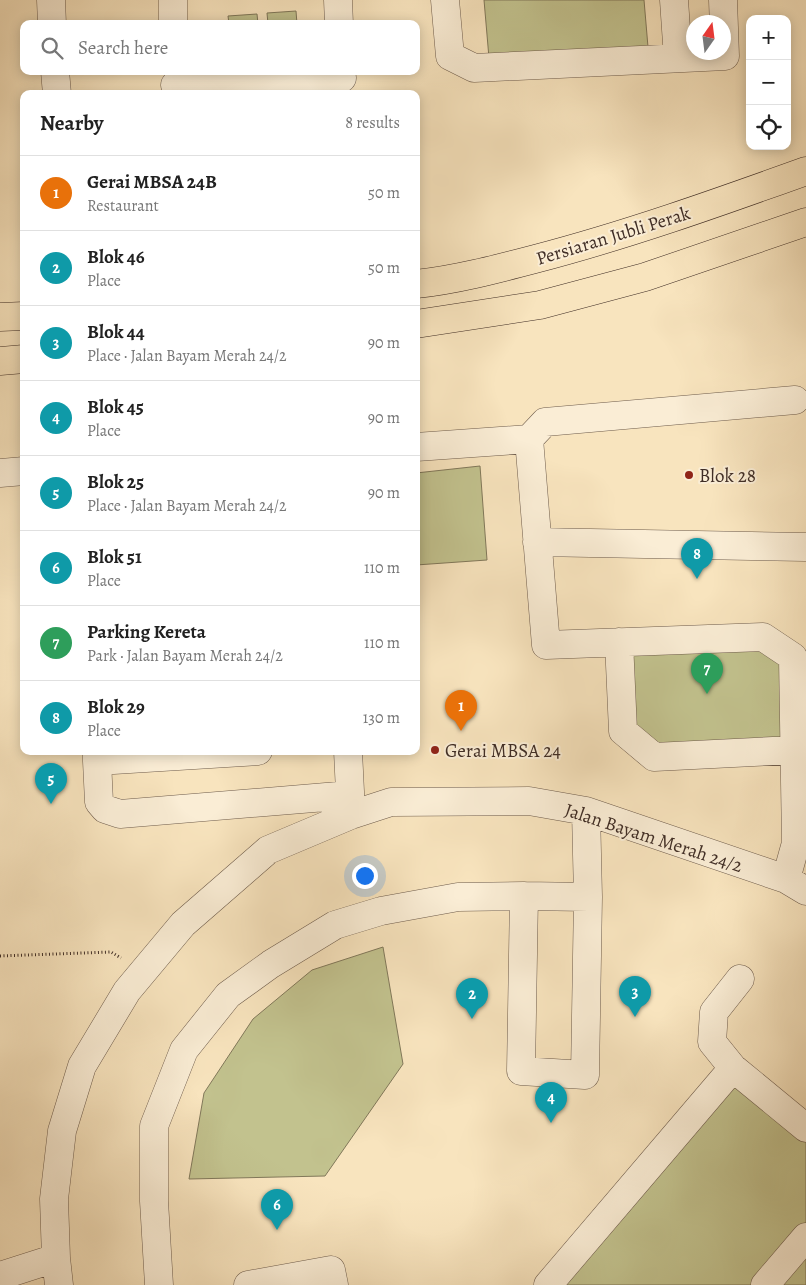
<!DOCTYPE html>
<meta charset="utf-8">
<style>
body{margin:0;font-family:Alegreya,serif;background:#f2f2f2;color:#222}
.controls{position:absolute;right:15px;top:15px;display:grid;overflow:hidden;border-radius:10px;box-shadow:0 2px 12px #0003}
.controls button{width:45px;height:45px;display:grid;place-items:center;padding:0;border:0;border-bottom:1px solid #e0e0e0;background:#fff;color:#222;font:25px sans-serif}
.compass{position:absolute;left:686px;top:15px;width:45px;height:45px;border-radius:50%;background:#fff;box-shadow:0 2px 12px #0003;rotate:14deg}
.you{position:absolute;left:364px;top:875px;width:18px;height:18px;margin:-12px;border:4px solid #fff;border-radius:50%;background:#1a73e8;box-shadow:0 0 0 8px #1a73e833}
.badge{display:grid;place-items:center;width:32px;height:32px;border-radius:50%;background:#ea580c;color:#fff;font-size:16px;font-weight:700}
.pin{position:absolute;translate:-50% -41px;filter:drop-shadow(0 1px 2px #0008)}
.pin::after{content:'';position:absolute;top:26px;width:18px;height:15px;background:inherit;clip-path:polygon(0 0,100% 0,50% 100%)}
.list{margin:0;padding:0;list-style:none}
h2{display:flex;justify-content:space-between;align-items:center;height:65px;margin:0;padding:0 20px;font-size:21px}
h2 small{font-size:16px;font-weight:400;color:#767676}
.list li{display:grid;grid-template-columns:32px 1fr auto;gap:15px;align-items:center;box-sizing:border-box;height:75px;padding:0 20px;border-top:1px solid #e0e0e0}
.list b{display:block;font-size:19px;white-space:nowrap}
.list p{margin:0;font-size:16px;white-space:nowrap;color:#767676}
.list em{font-size:16px;font-style:normal;color:#767676}
.icon{flex:none;width:28px;height:28px;fill:none;stroke:currentColor;stroke-width:2;stroke-linecap:round;stroke-linejoin:round}
.map{position:relative;flex:none;width:806px;height:1285px;overflow:hidden}
.search{position:absolute;background:#fff;box-shadow:0 2px 12px #0003;left:20px;top:20px;width:400px;height:55px;display:flex;align-items:center;gap:12px;box-sizing:border-box;padding:0 18px;border-radius:10px;color:#767676;font-size:19px}
.panel{position:absolute;background:#fff;box-shadow:0 2px 12px #0003;left:20px;top:90px;width:400px;height:665px;border-radius:10px}
.map>svg:first-child{display:block}
.green{fill:#c2c28e;stroke:#81785a}
.lines{fill:none;stroke-linecap:round;stroke-linejoin:round}
.minor-casing{stroke:#6e5c4c;stroke-width:29}
.major-casing{stroke:#402e26;stroke-width:29}
.path{stroke:#402e26;stroke-width:3;stroke-dasharray:1 2.5;stroke-linecap:butt}
.minor{stroke:#faedd5;stroke-width:28}
.major{stroke:#f8e4be;stroke-width:28}
.poi-dot{fill:#8f2418;stroke:#faedd5;stroke-width:2}
.labels{text-anchor:middle;stroke-width:4;stroke-linejoin:round;paint-order:stroke}
.street-label{font-size:19px;fill:#402e26;stroke:#faedd5}
.poi-label{font-size:19px;fill:#402e26;stroke:#faedd5;text-anchor:start}
</style>
<div class="map">
<svg width="806" height="1285" viewBox="0 0 806 1285">
<rect width="100%" height="100%" fill="#f8e4be"/>
<filter id="stains"><feTurbulence type="fractalNoise" baseFrequency=".004" numOctaves="4"/><feColorMatrix values="0 0 0 0 .2 0 0 0 0 .09 0 0 0 0 .02 0 0 0 .5 -.17"/></filter>
<radialGradient id="worn" r=".72"><stop offset=".6" stop-color="#630" stop-opacity="0"/><stop offset="1" stop-color="#630" stop-opacity=".3"/></radialGradient>
<!-- green -->
<path class="green" d="M484 0H644L648 47 489 58Z
M296 11 297 24H268L267 13Z
M257 14 258 24H229L228 16Z
M480 466 487 560 416 565V473Z
M763 637 793 657 794 750 654 757 623 731 619 642Z
M383 947 403 1064 325 1176 189 1179 204 1093 253 1019 312 970Z
M733 1080 806 1139V1285H555Z"/>
<g class="lines">
<!-- minor casing -->
<g class="minor-casing">
<path id="minor" d="M51 0 52 24
M173 0V24
M338 0 339 24
M445 0 450 56 474 68 725 56 723 0
M674 0 678 58
M55 71 57 94
M175 85 342 78 341 71
M529 439 546 645 763 637 793 657 796 843 786 879
M416 447 529 439 545 422 795 400
M0 473 24 471
M537 542 805 547
M619 642 623 731 654 757 794 750
M97 751V761L258 751
M348 751 351 812
M97 761 99 802 105 809 120 814 350 795
M524 896 521 1071 585 1075 588 897 586 811
M740 979 714 1012 712 1042 733 1068 806 1128
M0 1276 56 1258
M59 1285 56 1258 54 1199 62 1131 82 1066 127 991 183 924 268 850 351 815 391 802 529 801 586 811 786 879 806 891
M159 1285 154 1201V1126L184 1050 228 995 271 964 335 925 381 911 458 897 524 896 588 897
M248 1285 331 1270 334 1285
M548 1285 733 1068
M765 1285 806 1237"/>
</g>
<!-- major casing -->
<g class="major-casing">
<path id="major" d="M416 284C455 280 497 269 535 259 627 235 717 203 806 171
M0 317 24 316
M416 324 540 305 645 277 806 222
M0 361 24 359"/>
</g>
<!-- path -->
<path class="path" d="M0 956 111 952 121 958"/>
<!-- minor -->
<use href="#minor" class="minor"/>
<!-- major -->
<use href="#major" class="major"/>
</g>
<!-- markers -->
<g class="poi-dot">
<circle cx="689" cy="475" r="5"/>
<circle cx="435" cy="750" r="5"/>
</g>
<g class="labels">
<!-- street labels -->
<g class="street-label">
<text transform="translate(613 235) rotate(-17)" y="7">Persiaran Jubli Perak</text>
<text transform="translate(654 837) rotate(18)" y="7">Jalan Bayam Merah 24/2</text>
</g>
<!-- poi labels -->
<g class="poi-label">
<text x="699" y="482">Blok 28</text>
<text x="445" y="757">Gerai MBSA 24</text>
</g>
</g>
<rect width="100%" height="100%" filter="url(#stains)"/>
<rect width="100%" height="100%" fill="url(#worn)"/>
</svg>
<div class="controls">
<button>+</button>
<button>−</button>
<button><svg class="icon" aria-label="locate" viewBox="0 0 24 24"><circle cx="12" cy="12" r="6"/><path d="M12 2v4M12 18v4M2 12h4M18 12h4"/></svg></button>
</div>
<svg class="compass" viewBox="-18 -18 36 36"><path d="M0-13l5 13h-10z" fill="#e53935"/><path d="M0 13l5-13h-10z" fill="#767676"/></svg>
<div class="you"></div>
<div class="pin badge" style="left:461px;top:731px;background:#e8710a">1</div>
<div class="pin badge" style="left:472px;top:1019px;background:#0f9aa8">2</div>
<div class="pin badge" style="left:635px;top:1017px;background:#0f9aa8">3</div>
<div class="pin badge" style="left:551px;top:1123px;background:#0f9aa8">4</div>
<div class="pin badge" style="left:51px;top:804px;background:#0f9aa8">5</div>
<div class="pin badge" style="left:277px;top:1230px;background:#0f9aa8">6</div>
<div class="pin badge" style="left:707px;top:694px;background:#2e9e5b">7</div>
<div class="pin badge" style="left:697px;top:579px;background:#0f9aa8">8</div>
<div class="search"><svg class="icon" aria-label="search" viewBox="0 0 24 24"><circle cx="10" cy="10" r="6"/><path d="M15 15l6 6"/></svg>Search here</div>
<section class="panel">
<h2>Nearby<small>8 results</small></h2>
<ul class="list">
<li><span class="badge" style="background:#e8710a">1</span><div><b>Gerai MBSA 24B</b><p>Restaurant</p></div><em>50 m</em></li>
<li><span class="badge" style="background:#0f9aa8">2</span><div><b>Blok 46</b><p>Place</p></div><em>50 m</em></li>
<li><span class="badge" style="background:#0f9aa8">3</span><div><b>Blok 44</b><p>Place · Jalan Bayam Merah 24/2</p></div><em>90 m</em></li>
<li><span class="badge" style="background:#0f9aa8">4</span><div><b>Blok 45</b><p>Place</p></div><em>90 m</em></li>
<li><span class="badge" style="background:#0f9aa8">5</span><div><b>Blok 25</b><p>Place · Jalan Bayam Merah 24/2</p></div><em>90 m</em></li>
<li><span class="badge" style="background:#0f9aa8">6</span><div><b>Blok 51</b><p>Place</p></div><em>110 m</em></li>
<li><span class="badge" style="background:#2e9e5b">7</span><div><b>Parking Kereta</b><p>Park · Jalan Bayam Merah 24/2</p></div><em>110 m</em></li>
<li><span class="badge" style="background:#0f9aa8">8</span><div><b>Blok 29</b><p>Place</p></div><em>130 m</em></li>
</ul>
</section>
</div>
